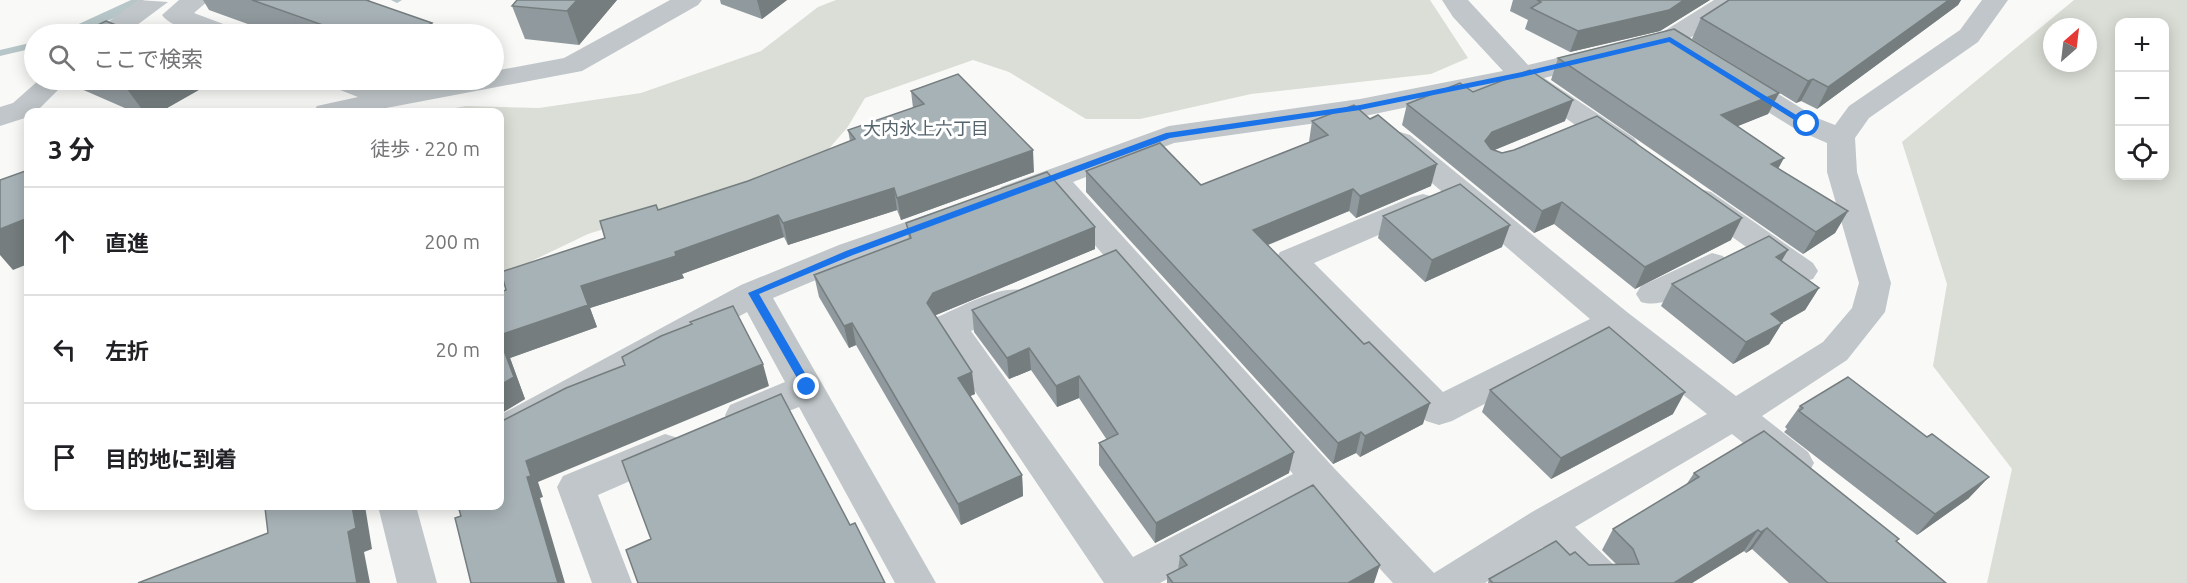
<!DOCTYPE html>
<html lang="ja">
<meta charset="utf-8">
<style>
body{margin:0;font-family:Ubuntu,"Noto Sans JP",sans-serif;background:#f6f6f6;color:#202124}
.controls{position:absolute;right:18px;top:18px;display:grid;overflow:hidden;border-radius:12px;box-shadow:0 3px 15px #0003}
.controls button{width:54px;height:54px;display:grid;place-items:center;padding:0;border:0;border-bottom:2px solid #e0e0e0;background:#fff;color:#202124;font:30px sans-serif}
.compass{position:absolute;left:2043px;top:18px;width:54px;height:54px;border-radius:50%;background:#fff;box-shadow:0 3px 15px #0003;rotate:28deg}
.stop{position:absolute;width:18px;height:18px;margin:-14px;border:4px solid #1a73e8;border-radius:50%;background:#fff}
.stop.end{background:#1a73e8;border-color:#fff;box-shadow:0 2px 6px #0008}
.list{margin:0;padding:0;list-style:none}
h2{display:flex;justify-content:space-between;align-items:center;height:78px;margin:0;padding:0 24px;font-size:26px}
h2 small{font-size:20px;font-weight:400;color:#757577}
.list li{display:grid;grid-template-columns:39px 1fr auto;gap:18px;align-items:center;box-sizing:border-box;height:108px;padding:0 24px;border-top:2px solid #e0e0e0}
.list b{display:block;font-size:22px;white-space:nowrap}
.list em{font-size:20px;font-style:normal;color:#757577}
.icon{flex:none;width:33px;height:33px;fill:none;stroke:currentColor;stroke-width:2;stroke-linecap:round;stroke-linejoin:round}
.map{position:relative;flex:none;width:2187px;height:583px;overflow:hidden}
.search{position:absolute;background:#fff;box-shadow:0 3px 15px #0003;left:24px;top:24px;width:480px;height:66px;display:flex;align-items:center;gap:15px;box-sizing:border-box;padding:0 21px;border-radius:33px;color:#757577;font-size:22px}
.panel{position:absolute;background:#fff;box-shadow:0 3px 15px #0003;left:24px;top:108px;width:480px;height:402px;border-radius:12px}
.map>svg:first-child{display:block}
.green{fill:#daded6;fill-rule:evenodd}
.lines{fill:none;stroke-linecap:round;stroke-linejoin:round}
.stream{fill:#b7c6c8;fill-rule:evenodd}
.minor{fill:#c0c6c9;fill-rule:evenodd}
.wall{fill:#90999d}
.shaded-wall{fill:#757d7f}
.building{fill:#a7b2b6;stroke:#757d7f;stroke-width:1.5}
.route{fill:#1a73e8}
.labels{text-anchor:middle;stroke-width:6;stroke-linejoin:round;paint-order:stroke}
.neighbourhood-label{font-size:18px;fill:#56656d;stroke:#fff}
</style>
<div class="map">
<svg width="2187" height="583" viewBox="0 0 2187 583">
<rect width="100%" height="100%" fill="#f9f9f7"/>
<!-- green -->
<path class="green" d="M836 0H1430L1468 58 1431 74 1251 94 1140 119H1086L1009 72 973 60 865 98 847 128 818 161 588 234 513 270 500 271V112H432L466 106 539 108 641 93 761 51 818 7Z
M2074 0H2187V583H1987L2012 469 1933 366 1947 284 1902 142ZM2120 22H2164V176H2120ZM2052 27H2088V63H2052Z"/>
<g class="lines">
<!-- stream -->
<path class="stream" d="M131 0H144C129 14 77 36 57 34Z
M391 0H402L397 3Z
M34 42V48L0 56V50Z"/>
<!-- minor -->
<path class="minor" d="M138 0 168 2 125 34H96L100 28Z
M179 0H209L194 13 234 28 238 34C218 36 175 33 162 15Z
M670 0H702L698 5 582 71 365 112H313L317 106 358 97 330 86 327 80H364L391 90 449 80H494V71L564 58Z
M1442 0H1468L1528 65 1661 33 1714 0H1745L1741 5 1679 45 1544 78 1634 138 1639 145 1634 152 1624 154 1614 152 1517 84 1360 117 1174 143 1073 182 1333 467 1434 573 1532 512 1707 414 1612 337 1452 421 1439 425 1426 421 1280 268 1275 260 1280 252 1412 197 1423 194 1434 197 1438 204 1434 211 1314 263 1443 392 1590 319 1390 147 1385 141 1390 135 1400 132 1410 135 1627 312 1736 396 1823 342 1852 308 1859 283 1827 172V143L1797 130 1725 85 1721 79 1725 73 1735 71 1745 73 1817 118 1835 125 1849 106 1960 30 1982 0H2008L1978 42 1869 118 1855 138 1857 172 1891 283 1885 312 1847 360 1762 416 1808 452 1814 463 1808 474 1795 478 1782 474 1732 434 1575 527 1619 570 1625 583H1578L1543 547 1485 583H1393L1316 499 1160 583H1104L937 335 932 326 937 317C961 307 1002 283 1026 291L1031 299 1026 307 971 331 1133 557 1293 474 1048 191 1012 204 1001 201 997 194 1001 187 1169 126 1360 99 1503 71 1453 17Z
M39 80H68L36 112H28V117L0 126V107L13 103Z
M1700 189 1711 192 1813 263 1818 271 1813 279 1802 282 1791 279 1689 206 1685 199 1689 192Z
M949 207 960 210 965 217 960 224 861 261 773 298 936 583H895L799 407 743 429 730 425 725 415 730 405 785 382 747 312 513 442 500 447V415L741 285 839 245Z
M1712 253 1723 256 1728 264 1723 272C1700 284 1668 310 1641 302L1636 294 1641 286Z
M665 434 678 438 684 449 678 460 598 495 632 583H592L557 487 563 476Z
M378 506H416L437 583H397Z"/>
</g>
<!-- wall -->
<path class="wall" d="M203 0H370L369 1 432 23 438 34H275L209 10Z
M617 0 579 45 525 39 512 6Z
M720 0H787L762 19 721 4Z
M1513 0H1710L1660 31 1570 52 1525 29 1528 20 1510 11Z
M1729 0H1961L1958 5 1817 109 1801 101 1796 103 1692 39 1701 18Z
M1558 58 1779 93 1768 114 1737 126 1778 169 1848 211 1835 233 1803 254 1551 80Z
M68 80H200L204 87 160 112H134L72 85Z
M396 80H413L407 84Z
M911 91 1034 172 901 220 897 210 788 245 784 237 682 274 684 278 590 308 597 327 510 358 525 399 500 414 506 290 658 210 748 181 850 141 848 130 913 108Z
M1473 92 1565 121 1494 150 1731 240 1635 289 1554 224 1534 233 1402 125 1407 104Z
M1312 121 1431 186 1356 218 1349 211 1268 245 1423 424 1360 457 1356 453 1333 464 1086 192V171L1201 185 1309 142Z
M1383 216 1502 247 1425 282 1378 238Z
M906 223 1095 227V249L936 315 935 316 975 394 970 396 1022 475 1023 496 961 525 856 345 849 348 819 297 814 275 909 239Z
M1781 261 1819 288 1805 310 1782 323 1769 344 1733 364 1661 306 1672 284Z
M972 310 1289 473 1155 543 1099 465V443L1107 440 1079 398 1057 407 1031 370 1009 379 974 332Z
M1490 390 1673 414 1551 479 1482 412Z
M1800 406 1969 498 1917 535 1784 432 1787 429 1785 427Z
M1694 473 1899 539 1897 541 1946 583H1789L1752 549 1746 553 1744 551 1692 583H1488L1489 579 1589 565H1617L1602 550 1613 529 1686 485Z
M1180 556 1374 583H1167V575L1178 570Z"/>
<!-- shaded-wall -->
<path class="shaded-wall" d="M577 0H617L579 45 567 11Z
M757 0H787L762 19Z
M1684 0H1710L1660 31 1570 52 1578 31Z
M1949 0H1961L1958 5 1817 109 1828 87Z
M432 23 438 34H414Z
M1813 79 1801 101 1796 103 1808 81Z
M134 80H200L204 87 160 112H144L124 85Z
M405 80H413L407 84Z
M1779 93 1768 114 1711 137 1721 115Z
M1573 100 1565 121 1485 154 1479 163 1485 141 1492 132Z
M1033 150 1034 172 901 220 897 198Z
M1784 158 1772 180 1771 164Z
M1437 164 1431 186 1356 218 1360 196Z
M894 188 897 210 788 245 783 223Z
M1353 189 1349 211 1250 252 1253 230Z
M1562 202 1554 224 1534 233 1542 211Z
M1848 211 1835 233 1803 254 1816 232Z
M778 215 784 237 682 274 684 278 590 308 597 327 510 358 525 399 500 414V335L581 286Z
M28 218V264L13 270 0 255V229Z
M1742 218 1731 240 1635 289 1645 267Z
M1510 225 1502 247 1425 282 1432 260Z
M1095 227V249L936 315 930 325 927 303 933 293Z
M1788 250 1775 272 1776 257Z
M1819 288 1805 310 1782 323 1769 344 1733 364 1746 342 1771 314Z
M852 323 856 345 849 348 844 326Z
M1029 348 1031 370 1009 379 1007 358Z
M763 364 769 386 538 482 543 497 540 498 565 583H558L527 477 526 461Z
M972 372 975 394 961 400 958 378Z
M1079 376V398L1057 407 1056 386Z
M1685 392 1673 414 1551 479 1561 458Z
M1430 403 1423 424 1360 457 1365 436Z
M1361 432 1356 453 1333 464 1338 443Z
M1294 452 1289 473 1155 543 1156 523Z
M1022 475 1023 496 961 525 958 504Z
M1989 477 1969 498 1917 535 1935 514Z
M352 506H365L372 549 364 552 370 583H357L348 532Z
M1767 528 1752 549 1746 553 1761 532Z
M1758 530 1744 551 1692 583H1674Z
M1380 565 1374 583H1348Z"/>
<!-- building -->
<path class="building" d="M252 0H366L432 23 414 34H348Z
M517 0H577L567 11 512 6Z
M1537 0H1684L1669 10 1578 31 1531 8 1541 2Z
M1729 0H1949L1828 87 1813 79 1808 81 1701 18Z
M106 21 138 34H79Z
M1674 29 1779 93 1721 115 1784 158 1771 164 1848 211 1816 232 1558 58Z
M1530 70 1573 100 1492 132 1485 141 1491 149 1502 153 1514 150 1597 116 1742 218 1645 267 1562 202 1542 211 1407 104 1460 83 1473 92Z
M958 74 1033 150 897 198 894 188 783 223 778 215 675 252 676 256 581 286 588 305 500 335V292L506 290 501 272 605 238 600 221 656 205 658 210 748 181 855 139 848 130 924 104 911 91Z
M112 80H134L124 85Z
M1354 105 1370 119 1378 115 1437 164 1360 196 1353 189 1253 230 1364 344 1369 342 1430 403 1365 436 1361 432 1338 443 1086 171 1160 143 1201 185 1328 135 1312 121Z
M28 170V218L0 229V180Z
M1047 172 1095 227 933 293 927 303 972 372 958 378 1022 475 958 504 852 323 844 326 814 275 911 238 906 223Z
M1460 184 1510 225 1432 260 1383 216Z
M1769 236 1788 250 1776 257 1819 288 1771 314 1782 323 1746 342 1672 284Z
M1116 250 1294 452 1156 523 1099 443 1118 434 1079 376 1056 386 1029 348 1007 358 972 310Z
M733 306 763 364 526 461 531 476 527 477 558 583H471L455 518 461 516 458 506H500V422L566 388 625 365 622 357 661 336 692 324 690 322Z
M1609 327 1685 392 1561 458 1490 390Z
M500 340 514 377 500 385Z
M1848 377 1927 437 1932 434 1989 477 1935 514 1799 411 1803 408 1800 406Z
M781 394 850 525 855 523 885 583H638L626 550 651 539 622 461Z
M1764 431 1899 539 1896 541 1946 583H1828L1767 528 1761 532 1758 530 1674 583H1493L1489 579 1556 541 1570 555 1575 552 1589 565 1639 564 1633 549 1613 529 1699 477 1694 473Z
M1313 485 1380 565 1348 583H1173L1167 575 1187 565 1180 556Z
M271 506H352L356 528 348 532 357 583H138L268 533 265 508Z"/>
<!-- route -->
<path class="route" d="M1670 37 1811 124 1804 126 1669 42 1522 77 1360 110 1170 138 853 255 759 294 813 387 807 392 804 390 748 293 846 251 1166 133 1360 105 1522 72Z"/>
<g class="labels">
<!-- neighbourhood labels -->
<g class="neighbourhood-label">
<text x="926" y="135">大内氷上六丁目</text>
</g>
</g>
</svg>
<div class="controls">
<button>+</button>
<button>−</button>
<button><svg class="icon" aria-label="locate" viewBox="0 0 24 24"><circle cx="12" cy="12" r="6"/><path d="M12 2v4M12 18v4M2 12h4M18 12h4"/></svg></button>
</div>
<svg class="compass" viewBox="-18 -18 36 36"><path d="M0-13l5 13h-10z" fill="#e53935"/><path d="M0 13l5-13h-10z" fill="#757577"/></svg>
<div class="stop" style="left:1807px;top:124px"></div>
<div class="stop end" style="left:807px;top:387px"></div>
<div class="search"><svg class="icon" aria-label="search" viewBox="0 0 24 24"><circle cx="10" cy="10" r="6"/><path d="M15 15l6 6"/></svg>ここで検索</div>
<section class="panel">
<h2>3 分<small>徒歩 · 220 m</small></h2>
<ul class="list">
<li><svg class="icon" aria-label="ahead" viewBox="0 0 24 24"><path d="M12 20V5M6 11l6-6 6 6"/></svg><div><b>直進</b></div><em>200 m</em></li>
<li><svg class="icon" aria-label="left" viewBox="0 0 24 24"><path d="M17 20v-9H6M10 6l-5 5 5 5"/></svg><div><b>左折</b></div><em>20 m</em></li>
<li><svg class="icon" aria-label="arrive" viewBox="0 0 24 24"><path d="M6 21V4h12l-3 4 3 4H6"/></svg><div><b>目的地に到着</b></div></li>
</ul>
</section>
</div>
